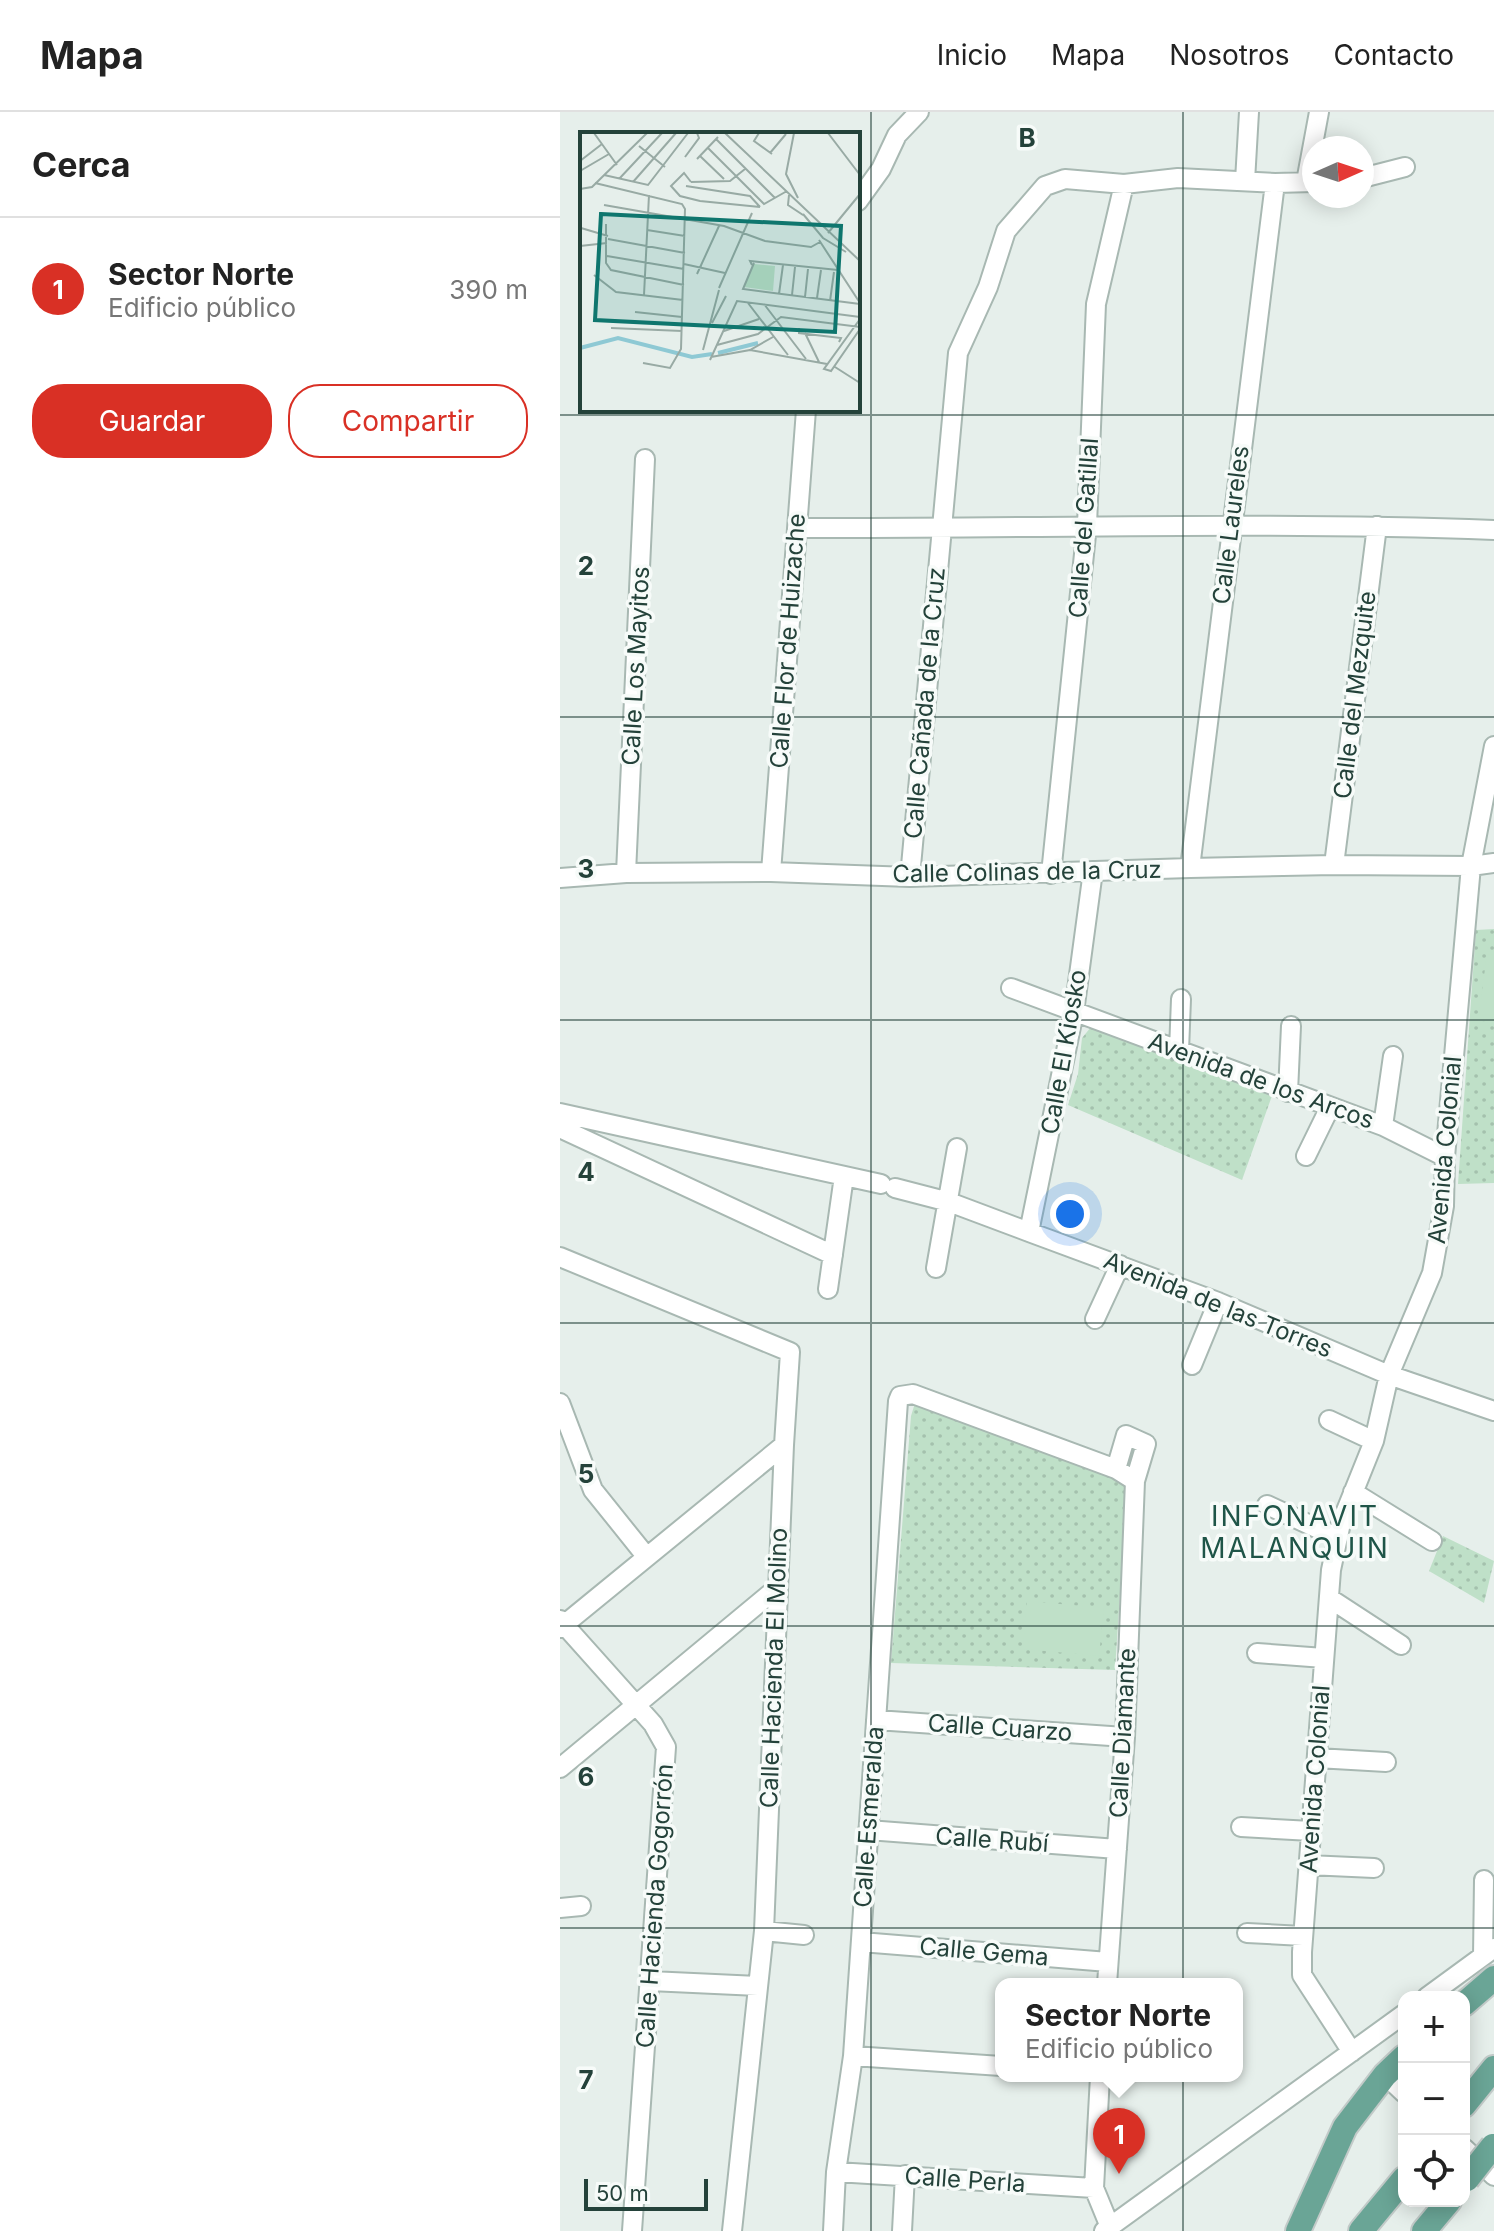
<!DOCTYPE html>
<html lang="es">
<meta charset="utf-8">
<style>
body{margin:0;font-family:Inter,sans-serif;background:#f6f6f6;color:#222}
.controls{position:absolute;right:24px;bottom:24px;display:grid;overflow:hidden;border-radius:16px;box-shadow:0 4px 20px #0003}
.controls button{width:72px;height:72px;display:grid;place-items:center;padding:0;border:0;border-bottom:2px solid #e0e0e0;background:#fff;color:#222;font:40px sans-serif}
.compass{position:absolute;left:742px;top:24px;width:72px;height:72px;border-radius:50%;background:#fff;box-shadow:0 4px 20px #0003;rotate:87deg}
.scale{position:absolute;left:24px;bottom:20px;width:124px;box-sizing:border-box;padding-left:8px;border:4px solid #24423a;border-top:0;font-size:22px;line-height:28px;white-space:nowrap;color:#24423a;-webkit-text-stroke:6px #f7fbf9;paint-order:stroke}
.you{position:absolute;left:510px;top:1102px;width:28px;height:28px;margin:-20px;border:6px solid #fff;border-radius:50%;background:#1a73e8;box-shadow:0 0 0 12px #1a73e833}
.badge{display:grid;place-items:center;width:52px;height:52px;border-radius:50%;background:#d93025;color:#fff;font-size:26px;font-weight:700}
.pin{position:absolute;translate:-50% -66px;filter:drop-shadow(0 2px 4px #0008)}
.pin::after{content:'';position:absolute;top:42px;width:28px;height:24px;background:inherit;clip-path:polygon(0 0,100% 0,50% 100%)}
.popup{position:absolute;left:435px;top:1866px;width:248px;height:104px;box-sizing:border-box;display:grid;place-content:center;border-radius:16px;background:#fff;filter:drop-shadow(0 2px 6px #0005);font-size:26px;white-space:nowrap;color:#767676}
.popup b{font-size:30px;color:#222}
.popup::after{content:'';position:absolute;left:50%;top:100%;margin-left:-16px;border:16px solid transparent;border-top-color:#fff}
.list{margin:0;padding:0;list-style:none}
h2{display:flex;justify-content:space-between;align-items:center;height:104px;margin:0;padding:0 32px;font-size:34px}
h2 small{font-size:26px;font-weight:400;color:#767676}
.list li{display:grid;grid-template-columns:52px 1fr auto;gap:24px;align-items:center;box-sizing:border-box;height:144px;padding:0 32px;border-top:2px solid #e0e0e0}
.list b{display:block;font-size:30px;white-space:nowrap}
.list p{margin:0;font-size:26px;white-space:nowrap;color:#767676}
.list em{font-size:26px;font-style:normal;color:#767676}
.actions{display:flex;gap:16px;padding:24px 32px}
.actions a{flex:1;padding:18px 0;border:2px solid #d93025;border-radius:32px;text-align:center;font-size:28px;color:#d93025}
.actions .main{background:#d93025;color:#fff}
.icon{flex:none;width:44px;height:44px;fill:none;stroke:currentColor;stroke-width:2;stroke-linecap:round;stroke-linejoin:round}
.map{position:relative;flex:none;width:934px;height:2119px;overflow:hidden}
header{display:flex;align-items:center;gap:48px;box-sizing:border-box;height:112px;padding:0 40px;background:#fff;border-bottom:2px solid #e0e0e0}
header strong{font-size:38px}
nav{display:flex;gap:44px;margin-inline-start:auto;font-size:28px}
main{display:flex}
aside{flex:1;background:#fff}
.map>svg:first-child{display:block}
.park{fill:url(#park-dots)}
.garden{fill:#bfe0c8}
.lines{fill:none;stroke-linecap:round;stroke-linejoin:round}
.minor-casing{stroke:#a8b8b2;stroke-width:22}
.primary-casing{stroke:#c2cac8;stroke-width:28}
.minor{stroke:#fff;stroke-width:18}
.primary{stroke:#6aa596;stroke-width:24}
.primary-bridge-casing{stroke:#c2cac8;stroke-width:28;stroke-linecap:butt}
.primary-bridge{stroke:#6aa596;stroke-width:24}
.grid{fill:none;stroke:#24423a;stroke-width:2;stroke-opacity:0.55}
.labels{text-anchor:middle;stroke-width:7;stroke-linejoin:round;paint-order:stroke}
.street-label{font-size:24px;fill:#24423a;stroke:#f7fbf9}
.quarter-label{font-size:28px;letter-spacing:2px;fill:#1f5548;stroke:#f7fbf9}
.inset-river{fill:none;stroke:#8ec9d4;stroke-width:4}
.inset-road{fill:none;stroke:#98aaa4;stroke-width:2}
.view{fill:#0f766e;fill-opacity:0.15;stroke:#0f766e;stroke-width:4}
.inset-edge{fill:none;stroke:#24423a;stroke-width:4}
.grid-label{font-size:26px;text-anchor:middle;font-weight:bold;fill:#24423a;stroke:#f7fbf9;stroke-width:7;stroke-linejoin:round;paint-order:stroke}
</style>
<header>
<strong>Mapa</strong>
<nav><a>Inicio</a><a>Mapa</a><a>Nosotros</a><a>Contacto</a></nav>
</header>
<main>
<aside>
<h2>Cerca<small></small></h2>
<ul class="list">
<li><span class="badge">1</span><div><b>Sector Norte</b><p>Edificio público</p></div><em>390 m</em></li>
</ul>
<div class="actions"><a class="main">Guardar</a><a>Compartir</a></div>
</aside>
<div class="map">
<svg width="934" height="2119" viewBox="0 0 934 2119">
<defs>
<pattern id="park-dots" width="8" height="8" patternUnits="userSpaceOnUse" patternTransform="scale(2)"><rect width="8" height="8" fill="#bfe0c8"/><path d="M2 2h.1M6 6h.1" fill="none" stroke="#a4c1ad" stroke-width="1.8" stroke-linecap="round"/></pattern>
</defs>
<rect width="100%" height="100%" fill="#e6efeb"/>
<!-- park -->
<path class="park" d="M934 817V1071L898 1072 916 818Z
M531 915 713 981 682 1068 508 993 518 962 522 926Z
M355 1291 542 1360 567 1374 555 1558 331 1551 351 1304Z
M883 1424 934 1449 924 1491 869 1459Z"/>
<!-- garden -->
<path class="garden" d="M927 842 934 843V911L918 909Z
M467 1489 544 1496 539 1544 463 1537Z"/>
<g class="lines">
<!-- minor casing -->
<g class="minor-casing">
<path id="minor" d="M802 66 845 55
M685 69 689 0
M746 70 759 0
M298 89 321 57 337 23 359 0
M238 416C470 417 702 409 934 418
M774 753 817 414
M630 756 715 71
M211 760 246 298
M66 761 85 347
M491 762 527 413 536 192 564 72
M350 765 398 241 428 175 446 119 485 74 505 67 564 72 618 66 715 71 754 70
M0 766 66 761 211 760 350 765 630 756 774 753 911 754 934 751
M451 876 823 1014 885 1045
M619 939 621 887
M728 980 731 914
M0 1001 321 1072
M823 1014 833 944
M0 1016 273 1143
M746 1044 770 995
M335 1076 389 1090 469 1120 658 1190 829 1263 934 1299
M469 1120 514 900 533 759
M0 1145 230 1240 224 1333 204 1819 172 2119
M376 1156 397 1036
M268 1177 284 1064
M535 1207 560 1153
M632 1253 658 1190
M0 1291 33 1378 86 1444
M769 1308 814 1329
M793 1380 872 1429
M707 1393 778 1426
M769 1486 841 1533
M0 1508 93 1612 106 1635 72 2119
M0 1516 224 1333
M697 1541 764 1546
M316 1608 565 1625
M757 1646 826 1650
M0 1656 217 1476
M681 1715 751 1719
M308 1718 557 1737
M748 1753 814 1756
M0 1796 21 1794
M204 1819 244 1823
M687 1821 743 1824
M301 1830 548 1850
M923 1844 924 1768
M90 1869 198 1874
M547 1872 565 1625 575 1369 586 1332 566 1323 556 1357
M867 1885 934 1836
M792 1940 742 1863V1840L771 1458 781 1411 814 1329 829 1263 872 1161 884 1094 885 1045 911 754 934 634
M293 1944 441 1954
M825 1963 844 1981
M540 1964 534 2076 550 2115
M904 2036 934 2064
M276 2060 534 2076
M273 2119 276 2060 293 1944 338 1289 340 1284 353 1282 556 1357 575 1369
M342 2119 345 2063
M544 2119 844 1902"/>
</g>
<!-- primary casing -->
<g class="primary-casing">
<path id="primary" d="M904 1892 934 1866
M904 1993 934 1956
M738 2119 785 2015 825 1963 844 1945
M801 2119 844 2067
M864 2119 889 2089"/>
</g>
<!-- minor -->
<use href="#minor" class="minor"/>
<!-- primary -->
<use href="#primary" class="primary"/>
<!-- primary-bridge casing -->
<g class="primary-bridge-casing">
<path id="primary-bridge" d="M907 2067 933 2034"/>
</g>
<!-- primary-bridge -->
<use href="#primary-bridge" class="primary-bridge"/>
</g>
<!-- grid -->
<path class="grid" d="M311 0V2119M623 0V2119M0 303H934M0 605H934M0 908H934M0 1211H934M0 1514H934M0 1816H934"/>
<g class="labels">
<!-- street labels -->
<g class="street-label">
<text transform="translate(671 413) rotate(-83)" y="8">Calle Laureles</text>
<text transform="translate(524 416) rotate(-86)" y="8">Calle del Gatillal</text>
<text transform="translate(228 529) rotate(-86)" y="8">Calle Flor de Huizache</text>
<text transform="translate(76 554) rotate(-87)" y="8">Calle Los Mayitos</text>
<text transform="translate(795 583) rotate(-83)" y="8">Calle del Mezquite</text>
<text transform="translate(365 591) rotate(-85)" y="8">Calle Cañada de la Cruz</text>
<text transform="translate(467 760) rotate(-1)" y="8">Calle Colinas de la Cruz</text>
<text transform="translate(504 940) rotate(-80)" y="8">Calle El Kiosko</text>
<text transform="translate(701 969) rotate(20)" y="8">Avenida de los Arcos</text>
<text transform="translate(885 1038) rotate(-85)" y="8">Avenida Colonial</text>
<text transform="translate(658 1193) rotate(22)" y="8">Avenida de las Torres</text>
<text transform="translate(214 1556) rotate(-88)" y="8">Calle Hacienda El Molino</text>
<text transform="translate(440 1616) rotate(4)" y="8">Calle Cuarzo</text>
<text transform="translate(563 1621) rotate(-87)" y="8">Calle Diamante</text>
<text transform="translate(755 1667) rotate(-86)" y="8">Avenida Colonial</text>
<text transform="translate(309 1705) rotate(-86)" y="8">Calle Esmeralda</text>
<text transform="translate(432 1728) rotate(4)" y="8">Calle Rubí</text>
<text transform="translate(95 1794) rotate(-86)" y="8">Calle Hacienda Gogorrón</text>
<text transform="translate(424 1840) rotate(5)" y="8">Calle Gema</text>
<text transform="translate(405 2068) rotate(4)" y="8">Calle Perla</text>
</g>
<!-- quarter labels -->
<g class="quarter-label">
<text x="735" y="1414">INFONAVIT<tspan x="735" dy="32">MALANQUIN</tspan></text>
</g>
</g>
<!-- overview -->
<g transform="translate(20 20)">
<rect width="280" height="280" fill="#e6efeb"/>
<path d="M174 132 195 134 193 159 164 155Z" fill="#bfe0c8"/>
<path class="inset-river" d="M0 216 38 206 112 225 132 222M138 221 178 211"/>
<path class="inset-road" d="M14 1 37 33M145 1 280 129M179 1 174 9 192 22M214 1 206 42 218 66M248 1 280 43M136 7 195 66M59 14 85 35M128 16 184 72 207 59M190 21 206 2M120 24 144 47M105 25 119 6 117 1M117 27 138 5M0 29 22 12M0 39 29 22M24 43 68 53 108 1M39 47 82 1M53 50 96 1M111 50 104 41 91 54 100 64 120 69 180 75M111 50 150 49 165 37M15 51 102 72 105 77 101 217 90 236 63 231M106 54 170 64 180 75M0 57 12 55 67 1M209 63 208 73 223 83M24 73 144 94 185 109 231 115 240 110M223 82 243 106 266 120M26 92V131L31 138 104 153M1 96 28 104M67 98 105 104M248 101 280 62M28 107 105 121M239 108 280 171M0 114 27 111M27 124 104 137M174 131 163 157 280 172M104 132 145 141M172 133 170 129 258 138M117 142 139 94M14 143 36 160 103 168M139 156 172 81M199 162 203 133M64 163 69 63M212 163 215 135M225 165 228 137M237 166 241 138M250 169 254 140M168 171 208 223M184 172 226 227M55 180 102 185M280 187 244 237 251 239 280 197M132 191 146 164M31 196 102 199M219 196V201L261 206 259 210M144 199 179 187M225 201 239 230M137 213 178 202 201 185 280 195M123 218 139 158M170 218 247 232M131 225 170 218 193 205M130 228 157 169 280 185M255 235 280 251"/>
<path class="view" d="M21 82 261 94 255 200 15 188Z"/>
<rect width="280" height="280" class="inset-edge"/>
</g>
<g class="grid-label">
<text x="467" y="35">B</text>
<text x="26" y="463">2</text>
<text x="26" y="766">3</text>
<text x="26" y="1069">4</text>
<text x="26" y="1371">5</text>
<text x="26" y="1674">6</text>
<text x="26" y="1977">7</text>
</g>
</svg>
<div class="controls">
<button>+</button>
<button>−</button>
<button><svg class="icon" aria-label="locate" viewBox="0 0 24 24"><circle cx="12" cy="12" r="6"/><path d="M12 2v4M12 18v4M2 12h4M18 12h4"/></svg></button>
</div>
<svg class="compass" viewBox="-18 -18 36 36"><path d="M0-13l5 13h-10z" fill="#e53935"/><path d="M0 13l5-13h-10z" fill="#767676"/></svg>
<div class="scale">50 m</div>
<div class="you"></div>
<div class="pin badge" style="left:559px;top:2062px">1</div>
<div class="popup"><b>Sector Norte</b>Edificio público</div>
</div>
</main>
